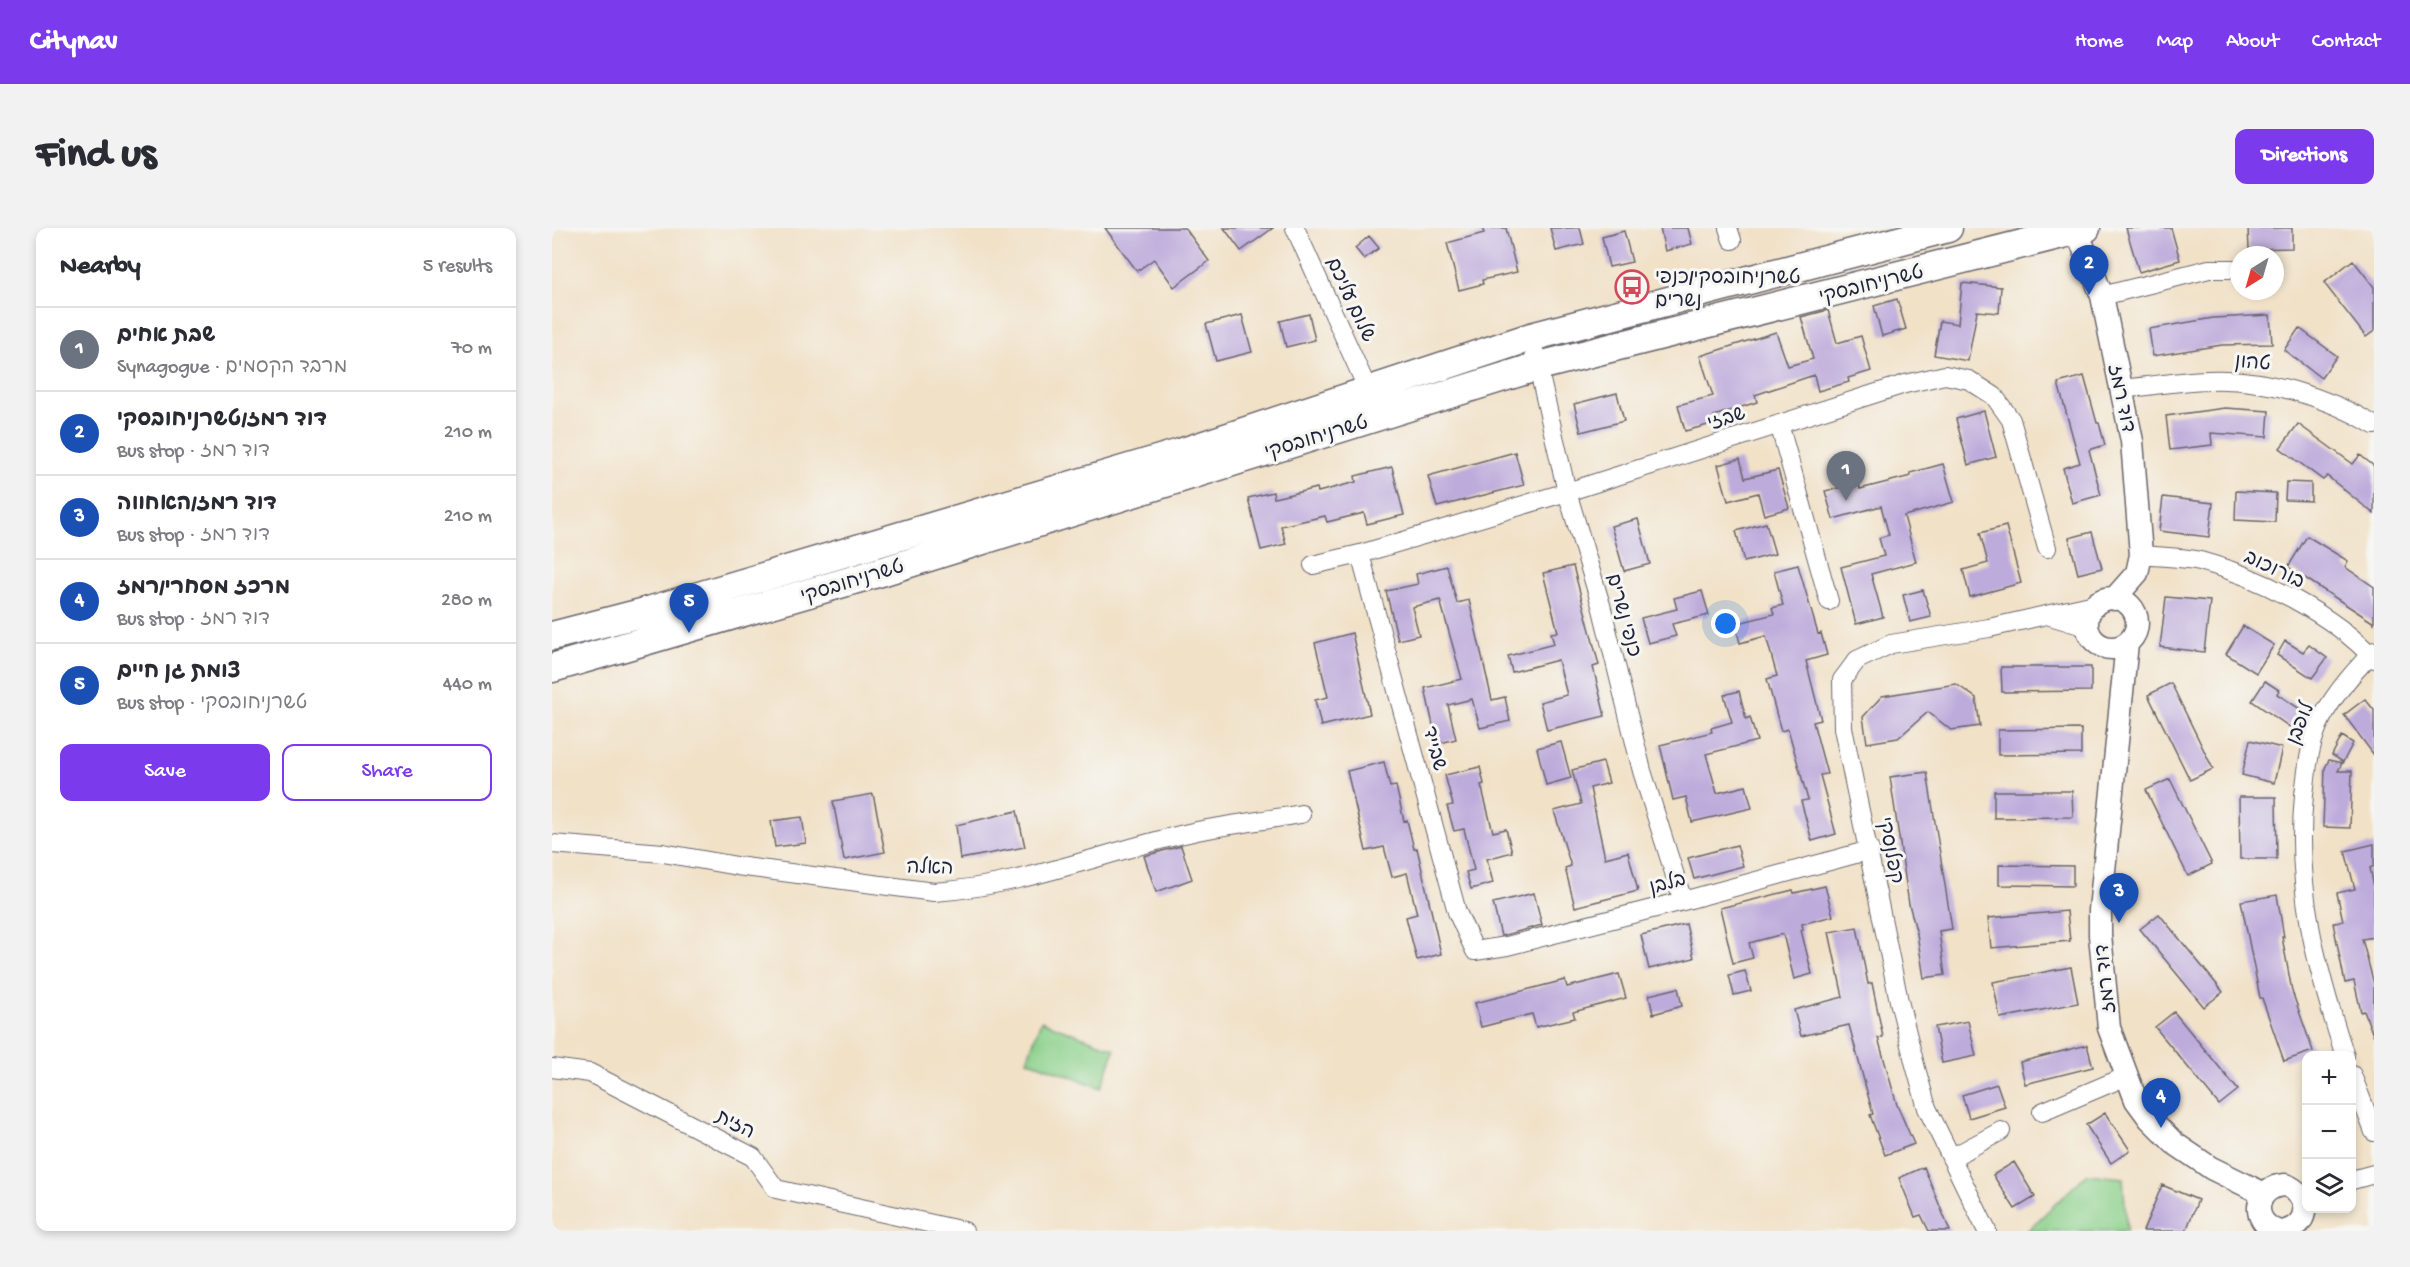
<!DOCTYPE html>
<meta charset="utf-8">
<style>
body{margin:0;font-family:"Gochi Hand","Playpen Sans Hebrew",sans-serif;background:#f2f2f3;color:#2b2b33}
.controls{position:absolute;right:18px;bottom:18px;display:grid;overflow:hidden;border-radius:12px;box-shadow:0 3px 9px #0003}
.controls button{width:54px;height:54px;display:grid;place-items:center;padding:0;border:0;border-bottom:2px solid #e1e1e2;background:#fff;color:#2b2b33;font:30px sans-serif}
.compass{position:absolute;left:1678px;top:18px;width:54px;height:54px;border-radius:50%;background:#fff;box-shadow:0 3px 9px #0003;rotate:217deg}
.you{position:absolute;left:1174px;top:396px;width:21px;height:21px;margin:-15px;border:4px solid #fff;border-radius:50%;background:#1a73e8;box-shadow:0 0 0 9px #1a73e833}
.badge{display:grid;place-items:center;width:39px;height:39px;border-radius:50%;background:#7c3aed;color:#fff;font-size:20px;font-weight:700}
.pin{position:absolute;translate:-50% -50px;filter:drop-shadow(0 2px 3px #0008)}
.pin::after{content:'';position:absolute;top:32px;width:21px;height:18px;background:inherit;clip-path:polygon(0 0,100% 0,50% 100%)}
.list{margin:0;padding:0;list-style:none}
h2{display:flex;justify-content:space-between;align-items:center;height:78px;margin:0;padding:0 24px;font-size:26px}
h2 small{font-size:20px;font-weight:400;color:#7c7c81}
.list li{display:grid;grid-template-columns:39px 1fr auto;gap:18px;align-items:center;box-sizing:border-box;height:84px;padding:0 24px;border-top:2px solid #e1e1e2}
.list b{display:block;font-size:22px;white-space:nowrap}
.list p{margin:0;font-size:20px;white-space:nowrap;color:#7c7c81}
.list em{font-size:20px;font-style:normal;color:#7c7c81}
.actions{display:flex;gap:12px;padding:18px 24px}
.actions a{flex:1;padding:14px 0;border:2px solid #7c3aed;border-radius:12px;text-align:center;font-size:21px;color:#7c3aed}
.actions .main{background:#7c3aed;color:#fff}
.icon{flex:none;width:33px;height:33px;fill:none;stroke:currentColor;stroke-width:2;stroke-linecap:round;stroke-linejoin:round}
.map{position:relative;flex:none;width:1822px;height:1003px;overflow:hidden;border-radius:12px}
header{display:flex;align-items:center;gap:36px;box-sizing:border-box;height:84px;padding:0 30px;background:#7c3aed;color:#fff}
header strong{font-size:28px}
nav{display:flex;gap:33px;margin-inline-start:auto;font-size:21px}
.intro{display:flex;align-items:center;justify-content:space-between;box-sizing:border-box;height:144px;padding:0 36px}
h1{margin:0;font-size:42px}
.button{padding:15px 27px;border-radius:12px;background:#7c3aed;color:#fff;font-size:21px;font-weight:700}
main{display:flex;gap:36px;padding:0 36px}
aside{flex:1;background:#fff;border-radius:12px;box-shadow:0 3px 9px #0003}
.map>svg:first-child{display:block}
.green{fill:#8bd08a;stroke:#567962;stroke-width:1.5}
.building{fill:#bdabdb}
.lines{fill:none;stroke-linecap:round;stroke-linejoin:round}
.minor-casing{stroke:#6a656c;stroke-width:20}
.tertiary-casing{stroke:#6a656c;stroke-width:25}
.primary-casing{stroke:#6a656c;stroke-width:31}
.minor{stroke:#fff;stroke-width:18}
.tertiary{stroke:#fff;stroke-width:22}
.primary{stroke:#fff;stroke-width:28}
.labels{text-anchor:middle;stroke-width:6;stroke-linejoin:round;paint-order:stroke}
.poi-label{font-size:20px;fill:#22223b;stroke:#f6f6f2;text-anchor:start}
.street-label{font-size:20px;fill:#22223b;stroke:#f6f6f2}
</style>
<header>
<strong>Citynav</strong>
<nav><a>Home</a><a>Map</a><a>About</a><a>Contact</a></nav>
</header>
<div class="intro"><h1>Find us</h1><a class="button">Directions</a></div>
<main>
<aside>
<h2>Nearby<small>5 results</small></h2>
<ul class="list">
<li><span class="badge" style="background:#6b7280">1</span><div><b>שבת אחים</b><p>Synagogue · מרבד הקסמים</p></div><em>70 m</em></li>
<li><span class="badge" style="background:#1a4fb4">2</span><div><b>דוד רמז/טשרניחובסקי</b><p>Bus stop · דוד רמז</p></div><em>210 m</em></li>
<li><span class="badge" style="background:#1a4fb4">3</span><div><b>דוד רמז/האחווה</b><p>Bus stop · דוד רמז</p></div><em>210 m</em></li>
<li><span class="badge" style="background:#1a4fb4">4</span><div><b>מרכז מסחרי/רמז</b><p>Bus stop · דוד רמז</p></div><em>280 m</em></li>
<li><span class="badge" style="background:#1a4fb4">5</span><div><b>צומת גן חיים</b><p>Bus stop · טשרניחובסקי</p></div><em>440 m</em></li>
</ul>
<div class="actions"><a class="main">Save</a><a>Share</a></div>
</aside>
<div class="map">
<svg width="1822" height="1003" viewBox="0 0 1822 1003">
<rect width="100%" height="100%" fill="#f6f6f2"/>
<filter id="ink" filterUnits="userSpaceOnUse"><feTurbulence type="fractalNoise" baseFrequency=".0167" numOctaves="2"/><feDisplacementMap in="SourceGraphic" scale="12" xChannelSelector="R" yChannelSelector="G"/><feConvolveMatrix kernelMatrix="1 2 1 2 8 2 1 2 1" color-interpolation-filters="sRGB"/></filter>
<filter id="wash" filterUnits="userSpaceOnUse"><feTurbulence type="fractalNoise" baseFrequency=".008" numOctaves="4" result="noise"/><feDisplacementMap in="SourceGraphic" scale="24" xChannelSelector="R" yChannelSelector="G"/><feGaussianBlur stdDeviation="1.35" result="paint"/><feColorMatrix in="noise" values="0 0 0 0 0 0 0 0 0 0 0 0 0 0 0 0 0 1.4 0 .05"/><feComposite in="paint" operator="in"/></filter>
<g filter="url(#wash)">
<rect width="100%" height="100%" fill="#f1e1c7"/>
<!-- green -->
<path class="green" d="M489 793 563 821 549 860 475 832Z
M1535 946 1571 950 1575 1003H1475Z"/>
<g id="blocks">
<!-- building -->
<path class="building" d="M553 0H633L657 33 622 59 602 31 585 43Z
M672 0H721L689 23Z
M930 0H954L965 44 930 52 931 56 907 62 895 15 932 5Z
M998 0H1028L1032 16 1004 23Z
M1108 0H1136L1140 16 1113 23Z
M1574 0H1619L1628 32 1587 44Z
M1696 0H1740V20L1697 21Z
M1072 3 1080 34 1057 39 1050 9Z
M817 8 827 20 812 31 803 20Z
M1801 32 1822 59V103L1814 109 1772 55Z
M1410 55 1449 59 1447 85 1425 83 1416 133 1382 127 1388 93 1406 96Z
M1345 71 1354 101 1330 108 1322 78Z
M1276 82 1285 115 1309 108 1319 143 1296 150 1297 154 1266 163 1262 147 1203 167 1205 174 1162 188 1164 195 1133 203 1126 177 1161 168 1148 128 1224 104 1236 138 1261 131 1249 89Z
M757 86 763 112 734 119 728 93Z
M690 87 700 124 664 133 654 96Z
M1718 87 1720 116 1670 117 1601 128 1597 101 1661 90Z
M1747 100 1785 128 1769 150 1732 122Z
M1532 148 1545 195H1547L1553 217 1537 222 1549 267 1520 275 1511 240 1528 235 1506 155Z
M1065 165 1072 193 1029 204 1022 176Z
M1673 180 1717 183 1715 209 1659 205 1660 217 1618 222 1614 188Z
M1432 183 1444 229 1416 237 1404 191Z
M1746 196 1801 236 1808 227 1822 238V286L1775 248 1771 252 1728 220Z
M963 224 972 257 885 279 876 248Z
M1188 231 1193 250 1226 242 1237 280 1212 287 1206 265 1176 273 1166 237Z
M1391 236 1402 274 1352 288 1364 334 1319 346 1331 389 1304 396 1289 339 1332 328 1327 310 1337 307 1329 278 1281 291 1273 263 1307 255 1308 261 1359 248 1358 245Z
M840 239 852 287 815 296 812 285 775 294 773 288 729 298 734 316 709 322 696 270 721 264 722 270 765 260 766 264 804 254 803 248Z
M1734 254 1759 255V273L1733 272Z
M1684 263 1724 265 1723 294 1683 292Z
M1611 269 1661 275 1657 309 1607 303Z
M1086 291 1098 336 1072 343 1059 298Z
M1214 295 1223 326 1192 334 1184 303Z
M1454 298 1469 355 1418 369 1411 342 1436 335 1428 305Z
M1540 304 1550 340 1526 346 1517 310Z
M1755 308 1796 333 1793 339 1822 359V395L1736 339Z
M1246 337 1266 406 1269 405 1275 427 1254 433 1269 492 1261 494 1275 546 1268 547 1284 606 1260 613 1249 573 1256 572 1236 501 1229 503 1215 451 1225 448 1214 408 1188 415 1183 396 1222 386 1220 380 1231 377 1222 343Z
M895 338 905 375 917 372 940 472 953 469 958 493 928 500 920 471 896 477 904 511 885 516 873 460 910 451 888 372 860 379 867 407 846 412 834 363 866 356 864 346Z
M1021 338 1047 437 1041 439 1053 488 995 502 988 474 1015 467 1006 432 960 444 956 428 1002 416 999 405 1006 404 991 345Z
M1371 362 1379 389 1358 394 1351 367Z
M1150 363 1157 387 1120 396 1124 408 1096 415 1089 390 1125 381 1122 370Z
M1614 369 1658 373 1652 424 1608 419Z
M1691 398 1722 417 1704 445 1674 426Z
M800 405 818 486 769 498 763 472 776 469 763 415Z
M1733 413 1751 424 1757 417 1775 430 1760 450 1725 427Z
M1449 439H1539V463L1450 464Z
M1713 453 1727 462 1725 466 1759 488 1748 506 1700 473Z
M1619 455 1661 541 1638 552 1596 467Z
M1404 456 1424 470 1428 498 1399 502 1376 484 1346 510 1315 515 1311 489 1330 468Z
M1187 463 1194 491 1198 489 1205 513 1154 526 1165 565 1194 558 1200 580 1140 594 1134 569 1121 572 1108 517 1160 504 1159 500 1180 494 1172 467Z
M1813 471 1822 482V527L1792 487Z
M1529 501V526L1446 527V502Z
M1790 508 1801 515 1791 534 1780 527Z
M1698 512 1730 520 1722 555 1690 547Z
M1009 514 1019 550 994 557 985 520Z
M1777 532 1790 535 1786 543H1800L1798 600 1771 599 1773 540Z
M832 534 838 559 844 558 852 593 855 592 862 621 865 620 889 726 865 732 854 689 865 686 855 645 840 649 832 619 814 623 795 543Z
M1051 534 1057 555 1038 560 1053 630 1076 624 1086 663 1023 679 1013 640 1019 638 1002 583 1029 576 1020 542Z
M928 539 932 556 929 557 941 604 954 601 960 624 935 631 941 655 919 661 914 644 922 642 912 601 902 603 895 578 901 577 893 547Z
M1375 544 1400 701 1387 703 1393 747 1372 750 1365 706 1357 676 1338 549Z
M1618 551 1660 636 1636 648 1594 562Z
M1442 563H1520L1521 589 1442 590Z
M321 566 333 624 292 632 281 573Z
M1687 569H1724L1725 631H1688Z
M465 583 473 619 408 631 404 597Z
M250 589 254 615 223 619 219 593Z
M1822 616V638L1818 640 1822 659V709L1810 711 1822 756 1821 807 1812 783 1809 784 1802 753 1793 755 1781 695 1791 693 1785 665 1803 661 1793 623Z
M1185 617 1191 638 1142 651 1136 630Z
M629 618 640 651 604 664 592 628Z
M1447 637 1521 638V658L1447 657Z
M1273 658 1281 688 1250 696 1251 701 1249 702 1260 746 1242 751 1231 706 1197 715 1201 730 1181 735 1168 680 1241 662 1242 665Z
M982 665 990 697 949 708 941 675Z
M1725 667 1732 709H1730L1740 763 1761 823 1732 833 1710 770H1708L1689 673Z
M1515 683 1518 713 1439 720 1436 690Z
M1607 686 1671 764 1652 779 1588 701Z
M1134 696 1142 730 1097 741 1089 707Z
M1305 699 1316 756 1320 755 1331 809 1326 810 1345 877 1362 916 1333 927 1318 887 1321 886 1297 797 1249 808 1242 782 1291 769 1277 704Z
M1519 739 1526 775 1448 790 1441 754Z
M1193 743 1199 763 1182 767 1177 747Z
M1067 746 1074 770 1021 784 1023 790 984 799 980 786 929 799 923 775 1013 752 1015 759Z
M1126 760 1130 778 1101 786 1097 767Z
M1622 784 1686 862 1667 877 1603 799Z
M1416 793 1424 828 1390 835 1383 799Z
M1535 817 1541 839 1473 856 1468 834Z
M1445 856 1453 879 1417 890 1410 867Z
M1553 885 1578 922 1559 935 1534 897Z
M1462 934 1483 969 1463 981 1441 947Z
M1372 939 1398 1003H1377L1369 987 1363 989 1347 950Z
M1610 957 1646 972 1634 1003H1591Z"/>
</g>
</g>
<g filter="url(#ink)">
<use href="#blocks" fill-opacity="0" stroke="#6a656c" stroke-width="1.5"/>
<g class="lines">
<!-- minor casing -->
<g class="minor-casing">
<path id="minor" d="M743 0 816 162
M1176 0 1180 12
M1550 68 1657 41H1687
M979 109 1015 264 1049 377 1090 543 1131 673
M1569 161C1598 158 1627 153 1656 152 1710 149 1776 169 1822 197
M1227 196 1277 373
M808 326 905 684 923 723 955 718 1131 673 1318 622
M1589 327C1608 329 1630 329 1648 333 1706 348 1782 387 1822 431
M761 337 808 326 1015 264 1353 156 1393 147 1417 152 1442 168 1459 192 1495 320
M1498 388 1535 399
M0 616 111 625 185 638 382 664C473 658 557 622 645 603 680 596 715 592 749 586
M1793 828C1764 738 1743 662 1752 567 1755 542 1757 519 1767 496 1780 468 1801 444 1822 423
M0 840 38 845 201 929 224 961 412 1003
M1800 847 1822 904
M1490 884 1575 848
M1399 930 1449 903
M1800 952 1822 946
M1435 1003 1375 880 1363 837 1347 773 1291 500 1290 452 1305 432 1339 416 1437 400 1543 376"/>
</g>
<!-- tertiary casing -->
<g class="tertiary-casing">
<path id="tertiary" d="M1524 0 1550 68 1580 213 1589 327 1585 345 1562 371
M1535 395a25 25 0 1 1 50 0a25 25 0 1 1-50 0Z
M1575 415 1548 682V707L1557 800 1584 872 1598 891 1622 915 1659 940 1712 966
M1725 1003C1697 993 1703 958 1733 957 1757 965 1760 995 1734 1003"/>
</g>
<!-- primary casing -->
<g class="primary-casing">
<path id="primary" d="M0 408 93 384 628 225 979 109 1396 0
M0 440 332 343 987 138 1534 0"/>
</g>
<!-- minor -->
<use href="#minor" class="minor"/>
<!-- tertiary -->
<use href="#tertiary" class="tertiary"/>
<!-- primary -->
<use href="#primary" class="primary"/>
</g>
</g>
<!-- icons -->
<defs>
<g id="bus-ring" transform="scale(1.725)"><circle r="9.5" fill="#f6f6f2" stroke="#d1495b" stroke-width="1.5"/><path d="M-5-6H5V4H4V6H2V4H-2V6H-4V4H-5ZM-3.5-4V0h7V-4ZM-3.5 1.2v1.5H-2V1.2ZM2 1.2v1.5H3.5V1.2Z" fill="#d1495b"/></g>
</defs>
<g fill-rule="evenodd">
<use href="#bus-ring" x="1080" y="59"/>
</g>
<g class="labels">
<!-- poi labels -->
<g class="poi-label">
<text x="1103" y="55">טשרניחובסקי/כנפי<tspan x="1103" dy="23">נשרים</tspan></text>
</g>
<!-- street labels -->
<g class="street-label">
<text transform="translate(1319 55) rotate(-14)" y="7">טשרניחובסקי</text>
<text transform="translate(800 71) rotate(65)" y="7">שלום עליכם</text>
<text transform="translate(1701 133) rotate(5)" y="7">טהון</text>
<text transform="translate(1571 170) rotate(78)" y="7">דוד רמז</text>
<text transform="translate(1174 189) rotate(-18)" y="7">שבזי</text>
<text transform="translate(764 208) rotate(-17)" y="7">טשרניחובסקי</text>
<text transform="translate(1723 340) rotate(25)" y="7">בורוכוב</text>
<text transform="translate(300 352) rotate(-17)" y="7">טשרניחובסקי</text>
<text transform="translate(1073 387) rotate(75)" y="7">כנפי נשרים</text>
<text transform="translate(1747 495) rotate(-68)" y="7">לופבן</text>
<text transform="translate(884 520) rotate(75)" y="7">שב''ד</text>
<text transform="translate(1340 622) rotate(79)" y="7">קפלנסקי</text>
<text transform="translate(378 638) rotate(2)" y="7">האלה</text>
<text transform="translate(1115 654) rotate(-15)" y="7">בלבן</text>
<text transform="translate(1552 751) rotate(-96)" y="7">דוד רמז</text>
<text transform="translate(184 895) rotate(27)" y="7">הזית</text>
</g>
</g>
</svg>
<div class="controls">
<button>+</button>
<button>−</button>
<button><svg class="icon" aria-label="layers" viewBox="0 0 24 24"><path d="M12 4l9 5-9 5-9-5zM3 14l9 5 9-5"/></svg></button>
</div>
<svg class="compass" viewBox="-18 -18 36 36"><path d="M0-13l5 13h-10z" fill="#e53935"/><path d="M0 13l5-13h-10z" fill="#7c7c81"/></svg>
<div class="you"></div>
<div class="pin badge" style="left:1294px;top:273px;background:#6b7280">1</div>
<div class="pin badge" style="left:1537px;top:67px;background:#1a4fb4">2</div>
<div class="pin badge" style="left:1567px;top:695px;background:#1a4fb4">3</div>
<div class="pin badge" style="left:1609px;top:900px;background:#1a4fb4">4</div>
<div class="pin badge" style="left:137px;top:405px;background:#1a4fb4">5</div>
</div>
</main>
